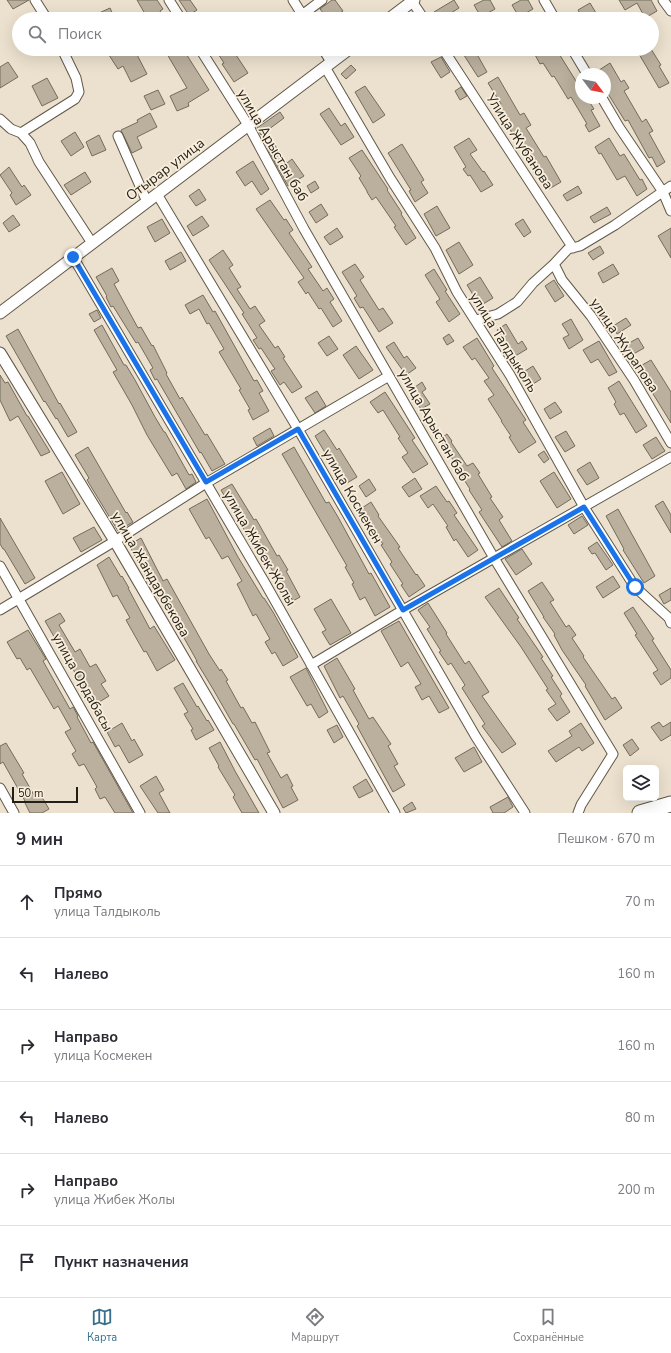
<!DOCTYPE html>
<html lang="ru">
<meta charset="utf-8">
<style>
body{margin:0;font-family:"Nunito Sans",sans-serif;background:#f2f2f3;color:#2b2b33}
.controls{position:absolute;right:12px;bottom:12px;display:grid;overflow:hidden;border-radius:6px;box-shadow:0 4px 16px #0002}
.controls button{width:36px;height:36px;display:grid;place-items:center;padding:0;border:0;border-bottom:1px solid #e1e1e2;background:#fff;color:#2b2b33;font:20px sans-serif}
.compass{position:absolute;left:575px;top:68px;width:36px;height:36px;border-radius:50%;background:#fff;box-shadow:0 4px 16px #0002;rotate:122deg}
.scale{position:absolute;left:12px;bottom:10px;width:66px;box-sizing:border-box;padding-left:4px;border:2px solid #221e18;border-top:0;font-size:11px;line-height:14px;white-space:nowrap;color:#221e18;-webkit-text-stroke:3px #f9eedb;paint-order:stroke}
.stop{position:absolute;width:12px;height:12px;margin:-9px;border:3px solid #1a73e8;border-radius:50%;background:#fff}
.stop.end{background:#1a73e8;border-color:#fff;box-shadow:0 1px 4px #0008}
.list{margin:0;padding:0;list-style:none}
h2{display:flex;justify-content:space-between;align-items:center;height:52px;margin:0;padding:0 16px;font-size:17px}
h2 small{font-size:13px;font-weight:400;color:#7c7c81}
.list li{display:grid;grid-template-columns:26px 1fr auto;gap:12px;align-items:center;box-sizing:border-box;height:72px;padding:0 16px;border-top:1px solid #e1e1e2}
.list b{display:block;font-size:15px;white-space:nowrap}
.list p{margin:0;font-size:13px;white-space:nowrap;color:#7c7c81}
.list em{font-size:13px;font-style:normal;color:#7c7c81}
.icon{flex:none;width:22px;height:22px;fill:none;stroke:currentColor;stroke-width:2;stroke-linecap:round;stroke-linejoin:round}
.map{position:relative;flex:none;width:671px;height:813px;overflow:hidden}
.search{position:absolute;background:#fff;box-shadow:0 4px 16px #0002;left:12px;right:12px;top:12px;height:44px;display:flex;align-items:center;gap:10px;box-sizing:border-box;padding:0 14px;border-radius:22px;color:#7c7c81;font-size:15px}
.sheet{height:484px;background:#fff}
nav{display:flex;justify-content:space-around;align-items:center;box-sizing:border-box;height:56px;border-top:1px solid #e1e1e2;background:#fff;font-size:11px;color:#7c7c81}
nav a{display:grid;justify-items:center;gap:2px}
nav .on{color:#376f8a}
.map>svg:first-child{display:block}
.building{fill:#bbb09e;stroke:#756b5a}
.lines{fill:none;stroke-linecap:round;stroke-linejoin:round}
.minor-casing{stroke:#615848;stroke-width:11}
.tertiary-casing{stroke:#615848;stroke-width:13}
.trunk-casing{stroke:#615848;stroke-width:17}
.minor{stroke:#fff;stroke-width:9}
.tertiary{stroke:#fff;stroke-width:11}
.trunk{stroke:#fff;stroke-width:15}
.route{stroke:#1a73e8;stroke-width:5}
.labels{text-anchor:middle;stroke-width:3.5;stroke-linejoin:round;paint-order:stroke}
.street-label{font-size:14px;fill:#221e18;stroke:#f9eedb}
</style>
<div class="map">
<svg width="671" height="813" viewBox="0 0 671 813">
<rect width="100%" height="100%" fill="#ece1ce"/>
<!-- building -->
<path class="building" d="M7 0H29L13 9Z
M137 0H157L163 9 160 11 165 19H148Z
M179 0H190L197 10 189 15Z
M332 0H335L343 11 331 19H328L320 9Z
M454 0 459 8 441 19H438L434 12Z
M484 0H490L495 9 481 17 474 5Z
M521 0H528L533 9 519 17 512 5Z
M619 0H651L657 11 645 18 637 3 625 10Z
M590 3 596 13 583 19 578 10Z
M110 8 115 19H86Z
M112 49H134L147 74 131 82 123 66 118 69 107 52Z
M164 49H183L209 90 188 103 189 106 177 111 170 96 187 88Z
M215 49H232L248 73 234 82 222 64 224 63Z
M460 49H474L487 72 478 77Z
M540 49H556L581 89V98H587L594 109 591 110 600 126 589 132 585 125 587 124 571 97 568 99 554 76 552 77 543 63 540 64 534 53Z
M636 49H651L661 65 659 66 669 83 659 88Z
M441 57 450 72 441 78 431 62Z
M8 62 18 77 0 88V67Z
M610 63 621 82 624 80 629 88 624 91 642 122 646 119 653 131 649 133 665 162 657 167 652 157 649 158 628 120 625 121 605 89V74H593Z
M351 65 356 70 346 79 341 74Z
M498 77 520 115 524 113 531 125 526 128 544 157 546 156 561 182 549 189 540 174 536 176 530 165 532 164 515 134 513 135 498 106 501 104 488 83Z
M47 78 58 98 42 106 32 86Z
M365 86 385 115 373 123 355 92Z
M461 87 467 96 460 100 455 91Z
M158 90 165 104 151 110 144 96Z
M329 108 341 126 345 123 354 137 341 145 320 114Z
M280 112 284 118 261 135 257 128Z
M150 113 157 127 137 137 142 148 132 153 121 130 138 122 137 120Z
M75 132 84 147 71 156 61 141Z
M99 135 106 150 92 156 86 142Z
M469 138 477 150 470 154 483 172 484 171 493 185 481 192 470 175 468 176 463 169 466 167 454 147Z
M609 138 620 156 624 154 640 180 642 179 647 189 637 196 625 176 617 180 601 153 599 154 595 147Z
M274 144 287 163 292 159 304 176 288 186 267 148Z
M402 144 424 180 421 182 428 193 415 202 409 191 411 190 388 153Z
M362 150 388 189 387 190 402 213 401 214 416 238 406 245 394 227 396 226 376 197 372 200 367 192V191L359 178 361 176 349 158Z
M253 161 269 189 261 195 252 181 245 186 236 172Z
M9 167 22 187 24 185 31 195 16 205 10 195 12 193 0 175Z
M85 172 91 182 71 195 64 185Z
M315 181 319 188 311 193 307 186Z
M578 186 582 193 567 201 563 195Z
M199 189 206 200 196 206 189 196Z
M270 200 284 220 286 219 293 230 289 233 312 267 308 269 323 291 327 288 334 299 330 302 342 321 333 327 321 308 319 309 308 292 306 294 298 282 304 278 256 209Z
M321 204 328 215 316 223 309 212Z
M437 206 450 228 436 236 424 214Z
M607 207 611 214 594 223 590 217Z
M13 215 20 225 9 232 3 223Z
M202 216 209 226 193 236 187 226Z
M162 219 170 233 155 242 147 227Z
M523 219 531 232 524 237 515 224Z
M337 228 343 237 330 245 324 237Z
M671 228V258L658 236Z
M459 242 473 265 459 274 446 250Z
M600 246 604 253 593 260 588 253Z
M223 250 233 265 229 268 241 287 237 289 250 309 255 306 265 321 259 325 275 348 278 346 285 357 283 358 302 387 292 393 284 382 280 385 271 371 275 369 261 348 259 349 253 340 257 338 242 314 244 313 209 260Z
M181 252 186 261 170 270 165 261Z
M355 264 364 277 360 280 379 310 383 308 393 323 379 332 363 307 360 308 354 298 357 296 342 272Z
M613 264 619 274 603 283 598 273Z
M112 268 119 281 114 284 138 328 141 327 152 346 153 345 167 373 166 374 180 399 182 397 205 435 207 434 225 464 212 471 201 452 200 453 157 379 155 380 150 370 153 368 138 342 136 343 113 306 111 307 106 297 107 296 96 277Z
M434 269 447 290 445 291 460 314 449 322 436 302 440 299 425 275Z
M480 277 493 298 480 306 467 285Z
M554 280 564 296 555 302 545 286Z
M203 295 213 312 215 311 254 381 257 380 263 391 259 393 269 411 253 420 248 410 250 409 239 390 241 389 219 352 224 349 209 323 207 324 199 309 190 314 185 305Z
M97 310 101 318 94 322 89 314Z
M626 318 631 325 617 334 613 326Z
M571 319 583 340 569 349 563 338 569 335 562 324Z
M506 324 518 344 522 341 527 349 512 358 508 350 509 349 497 330Z
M102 325 124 365H126L135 380 155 417 164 432H165L189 475 192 474 196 482 186 489 177 473 172 476 147 435 132 405 113 372 117 370 94 330Z
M18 329 59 404 60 403 77 432 68 437 57 418 56 419 45 401 44 402 6 336Z
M449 334 454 341 447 345 443 338Z
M329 336 338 349 327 356 318 343Z
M477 338 494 366 492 368 526 420 523 422 536 442 519 453 509 437 511 436 501 421H502L488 399 494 395 484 381 489 378 475 358 472 360 463 347Z
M638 338 644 348 630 356 624 346Z
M599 341 617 372 609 376 598 359 591 363 583 350Z
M394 342 404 358 407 356 416 368 406 375 386 347Z
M356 346 373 370 359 379 343 355Z
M651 360 671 392V423L637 368Z
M533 366 541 379 530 386 522 373Z
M0 375 5 383 8 382 27 416H28L50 452 41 456 18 416 10 421 0 400Z
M619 381 647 426 636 433 624 413 620 415 614 404 616 402 608 388Z
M422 382 426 389 422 392 430 404 421 409 416 402 418 401 411 390Z
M317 391 326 406 315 413 305 398Z
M385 392 415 438 412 440 428 464 413 473 402 457 408 453 398 438 400 437 383 410 378 413 370 402Z
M555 402 562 412 550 419 544 409Z
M270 428 274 436 257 446 253 438Z
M324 430 337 450 339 448 357 477 347 483 336 468 335 469 315 436Z
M566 431 575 446 565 452 555 437Z
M447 434 452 441 451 442 467 466 473 463 480 473 478 474 492 497 490 498 503 517 499 520 512 541 502 547 479 512 482 510 469 490 470 489 459 472 460 471 440 439Z
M656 437 665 451 652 459 643 445Z
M88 447 126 513 127 512 133 522 118 531 87 480 89 478 75 455Z
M294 447 326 503 329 502 338 517 369 574 371 573 390 607 375 616 365 597 360 600 352 584 354 583 345 567 347 566 282 454Z
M544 451 549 459 544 463 538 455Z
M590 462 599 478 587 485 577 470Z
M62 472 80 504 63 514 45 481Z
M554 472 571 499 557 508 540 481Z
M415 478 422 489 409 497 402 487Z
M369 479 376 490 366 497 359 486Z
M232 484 254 520 256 519 277 556 279 555 288 570 286 571 300 597 293 601 287 591 282 594 276 584 279 582 264 556 253 539 250 540 221 490Z
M436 486 447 502 449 501 457 513 454 515 478 550 468 557 456 539 454 541 446 527 448 526 433 504 428 508 420 496Z
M207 499 238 557 263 598H264L273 612 298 657 283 666 275 652 272 654 265 642 270 639 256 614 253 616 237 584 242 581 228 556 222 559 209 537 206 539 189 509Z
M663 501 671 515V533L655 506Z
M371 502 379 515 378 516 400 547 398 548 416 575 417 574 425 586 409 597 401 585 403 584 390 564 392 562 381 545 383 544 359 510Z
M618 509 655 576 644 583 623 550 624 549 606 516Z
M582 516 588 525 574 534 568 525Z
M0 518 35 578 25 584 4 549H3L0 544Z
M94 527 102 540 81 552 73 538Z
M141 538 163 581 167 579 209 654 220 671 221 669 228 680 226 681 241 708 243 707 252 723 255 722 270 752 267 753 281 778 287 774 293 786 291 787 298 800 283 808 257 759 255 760 234 724H233L213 689 196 661H197L161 597 158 598 129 545Z
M597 542 613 565 606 570 595 553 592 554 588 548Z
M522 549 532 564 516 575 505 559Z
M109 557 121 577 122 576 129 588H128L150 629 154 626 175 660 157 671 146 651 144 652 126 620 130 618 117 595 113 597 97 565Z
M613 576 620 587 603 598 596 587Z
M542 582 554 600 550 602 566 627 569 625 576 635 572 638 584 656 583 657 612 699 615 697 622 708 605 720 585 686 586 685 562 650 554 635 555 634 543 617H544L528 591Z
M499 588 519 618 517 619 543 657 541 658 553 676 551 677 562 694 560 696 570 712 557 721 548 709 556 704 546 690 548 689 521 647 485 597Z
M671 588V600L664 604 659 595Z
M331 599 351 633 330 645 322 632 326 630 314 609Z
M428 603 447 633 446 634 465 664 469 661 489 692 482 696 516 744 502 753 482 726 485 724 462 688 465 685 451 663 448 665 439 652 441 651 427 629 430 627 418 610Z
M633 607 654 639 652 640 671 670V678L661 685 653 673 658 670 635 635 637 634 624 613Z
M60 613 65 621 59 625 75 652 80 649 90 667 96 664 106 681 101 684 109 696 96 704 74 671 45 621Z
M399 621 449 708 439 713 429 696 422 700 415 687 421 684 408 662 401 667 381 631Z
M28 630 46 659 43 661 70 709 73 707 78 716 77 717 91 743 93 742 133 813H115L105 797 100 799 95 789 97 787 84 764 79 766 72 754 76 751 65 732 71 729 58 706 54 709 30 668 27 670 20 658 17 659 7 642Z
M337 658 355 689 353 690 369 719 373 717 391 744 388 746 398 764 394 766 405 785 393 792 357 726 359 724 343 696 340 698 324 666Z
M306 668 328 712 319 718 311 704 307 706 290 677Z
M183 683 197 707 198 706 207 721 208 720 214 730 196 740 191 730 193 729 184 714 188 712 174 688Z
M659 722 663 727 671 722V735L661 741 651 727Z
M122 723 132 741 134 739 143 755 129 763 119 745 115 747 107 732Z
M581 723 594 743 582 751 579 747 556 762 548 751 572 736 569 731Z
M337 725 343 737 334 743 327 730Z
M632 739 639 749 630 756 623 745Z
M220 742 235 771 259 813H242L233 797 235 795 218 767 219 766 209 748Z
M6 743 24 773 22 774 34 795 39 792 49 809 42 813H30L24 801H25L3 762 0 764V746Z
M474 747 482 762 464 772 455 758Z
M156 776 164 790 159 793 170 813H158L140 786Z
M366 779 373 791 359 798 353 787Z
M508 797 513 807 504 813H493L490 807Z
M412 802 416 809 406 813 403 808Z"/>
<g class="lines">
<!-- minor casing -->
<g class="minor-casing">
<path id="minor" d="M35 0 47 19
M169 0 181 19
M293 0 305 19
M411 0 424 19
M544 0 555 19
M663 0 671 11
M302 15 322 0
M200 49 248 125 304 229 494 558 613 754 581 805 578 813
M323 49 331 62
M443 49 573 248
M572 49 587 74
M325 67 390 178 435 248 457 292 510 375 584 507 635 587 669 618 671 623
M602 98 619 127 663 192 671 211
M0 119 11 129 21 133 30 143 39 162 92 243
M21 133 75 99 79 92 76 78 62 49
M118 136 147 202
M157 194 298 429 476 737 525 813
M73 257 265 583 395 813
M554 264 562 280 591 316 634 380 671 443
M476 320 498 314 517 302 533 283 554 264 568 249 580 246 615 225 671 186
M0 566 140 813
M0 610 115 541 206 483 389 376
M311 665 403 610 671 457
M0 788 14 813"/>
</g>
<!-- tertiary casing -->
<g class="tertiary-casing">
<path id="tertiary" d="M389 19 414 0
M0 313 349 49
M0 353 115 541 274 813"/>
</g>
<!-- trunk casing -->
<g class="trunk-casing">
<path id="trunk" d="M640 813 671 804"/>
</g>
<!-- minor -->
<use href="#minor" class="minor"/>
<!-- tertiary -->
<use href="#tertiary" class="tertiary"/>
<!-- trunk -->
<use href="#trunk" class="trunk"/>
</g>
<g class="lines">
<!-- route -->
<path class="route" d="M73 257 206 482 298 429 403 610 584 507 635 587"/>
</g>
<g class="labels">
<!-- street labels -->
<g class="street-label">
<text transform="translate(520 141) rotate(57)" y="5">Улица Жубанова</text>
<text transform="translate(273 145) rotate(60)" y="5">улица Арыстан баб</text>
<text transform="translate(165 169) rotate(-37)" y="5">Отырар улица</text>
<text transform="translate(504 342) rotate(58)" y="5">улица Талдыколь</text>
<text transform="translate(625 345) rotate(56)" y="5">улица Журапова</text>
<text transform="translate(434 425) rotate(60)" y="5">улица Арыстан баб</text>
<text transform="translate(353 496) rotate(60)" y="5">улица Космекен</text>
<text transform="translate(260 548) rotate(60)" y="5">улица Жибек Жолы</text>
<text transform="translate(151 574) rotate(60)" y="5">улица Жандарбекова</text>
<text transform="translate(83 682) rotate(61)" y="5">улица Ордабасы</text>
</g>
</g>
</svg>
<div class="controls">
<button><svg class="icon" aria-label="layers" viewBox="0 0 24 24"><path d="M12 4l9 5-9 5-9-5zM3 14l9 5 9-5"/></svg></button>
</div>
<svg class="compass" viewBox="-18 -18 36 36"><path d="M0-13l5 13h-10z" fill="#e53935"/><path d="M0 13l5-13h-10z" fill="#7c7c81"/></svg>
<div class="scale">50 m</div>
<div class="stop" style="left:635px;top:587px"></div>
<div class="stop end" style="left:73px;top:257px"></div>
<div class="search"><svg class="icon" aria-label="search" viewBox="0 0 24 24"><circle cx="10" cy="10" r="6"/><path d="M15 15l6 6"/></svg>Поиск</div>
</div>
<section class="sheet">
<h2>9 мин<small>Пешком · 670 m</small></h2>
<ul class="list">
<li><svg class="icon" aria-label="ahead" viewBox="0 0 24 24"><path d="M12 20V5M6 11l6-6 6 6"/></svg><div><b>Прямо</b><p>улица Талдыколь</p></div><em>70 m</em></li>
<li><svg class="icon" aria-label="left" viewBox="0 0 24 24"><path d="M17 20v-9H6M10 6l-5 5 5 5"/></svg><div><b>Налево</b></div><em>160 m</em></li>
<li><svg class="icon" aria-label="right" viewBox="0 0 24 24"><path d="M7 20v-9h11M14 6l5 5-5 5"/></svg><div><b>Направо</b><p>улица Космекен</p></div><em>160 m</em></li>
<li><svg class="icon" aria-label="left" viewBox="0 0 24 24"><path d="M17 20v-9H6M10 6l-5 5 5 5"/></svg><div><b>Налево</b></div><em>80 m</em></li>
<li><svg class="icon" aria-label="right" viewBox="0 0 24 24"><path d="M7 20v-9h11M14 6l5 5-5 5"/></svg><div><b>Направо</b><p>улица Жибек Жолы</p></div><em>200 m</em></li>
<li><svg class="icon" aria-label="arrive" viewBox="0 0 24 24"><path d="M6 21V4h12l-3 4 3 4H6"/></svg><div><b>Пункт назначения</b></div></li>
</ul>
</section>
<nav>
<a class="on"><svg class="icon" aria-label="map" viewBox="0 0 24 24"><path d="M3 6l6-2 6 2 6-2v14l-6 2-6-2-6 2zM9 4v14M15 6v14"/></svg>Карта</a>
<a><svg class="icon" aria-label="directions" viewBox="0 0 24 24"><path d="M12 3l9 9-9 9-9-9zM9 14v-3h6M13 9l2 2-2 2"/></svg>Маршрут</a>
<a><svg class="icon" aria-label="saved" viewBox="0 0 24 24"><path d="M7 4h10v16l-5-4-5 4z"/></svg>Сохранённые</a>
</nav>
